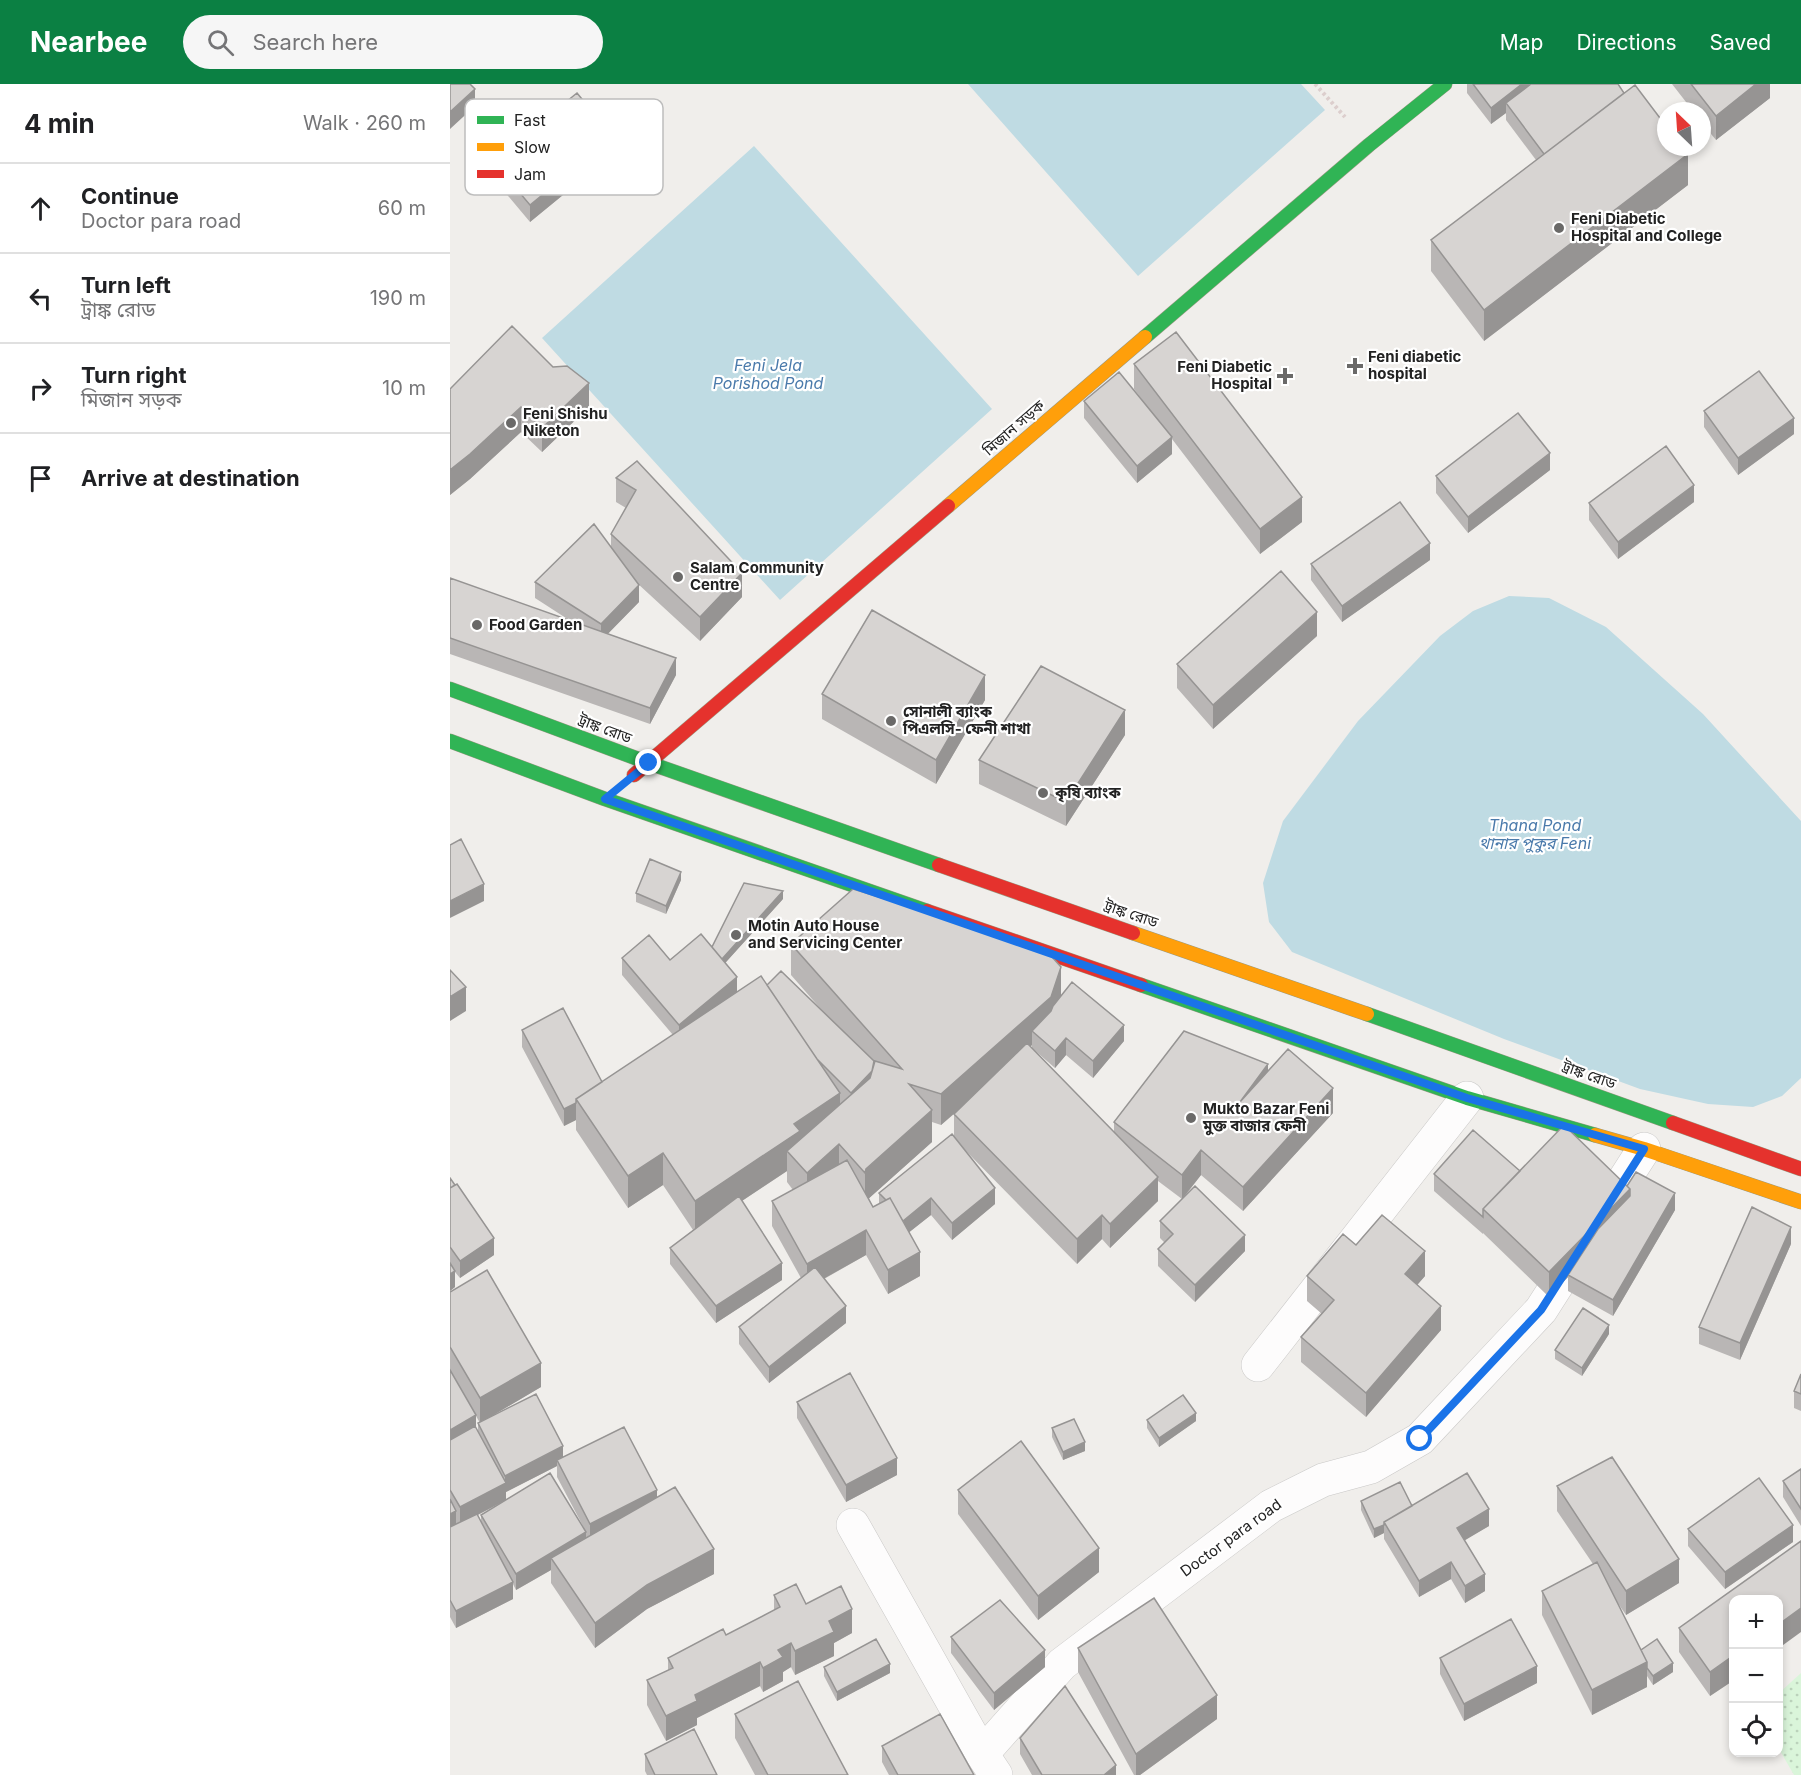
<!DOCTYPE html>
<meta charset="utf-8">
<style>
body{margin:0;font-family:Inter,"Noto Sans Bengali",sans-serif;background:#f6f6f6;color:#202124}
.controls{position:absolute;right:18px;bottom:18px;display:grid;overflow:hidden;border-radius:12px;box-shadow:0 3px 9px #0003}
.controls button{width:54px;height:54px;display:grid;place-items:center;padding:0;border:0;border-bottom:2px solid #e0e0e0;background:#fff;color:#202124;font:30px sans-serif}
.compass{position:absolute;left:1207px;top:18px;width:54px;height:54px;border-radius:50%;background:#fff;box-shadow:0 3px 9px #0003;rotate:335deg}
.stop{position:absolute;width:18px;height:18px;margin:-14px;border:4px solid #1a73e8;border-radius:50%;background:#fff}
.stop.end{background:#1a73e8;border-color:#fff;box-shadow:0 2px 6px #0008}
.list{margin:0;padding:0;list-style:none}
h2{display:flex;justify-content:space-between;align-items:center;height:78px;margin:0;padding:0 24px;font-size:26px}
h2 small{font-size:20px;font-weight:400;color:#757577}
.list li{display:grid;grid-template-columns:39px 1fr auto;gap:18px;align-items:center;box-sizing:border-box;height:90px;padding:0 24px;border-top:2px solid #e0e0e0}
.list b{display:block;font-size:22px;white-space:nowrap}
.list p{margin:0;font-size:20px;white-space:nowrap;color:#757577}
.list em{font-size:20px;font-style:normal;color:#757577}
.icon{flex:none;width:33px;height:33px;fill:none;stroke:currentColor;stroke-width:2;stroke-linecap:round;stroke-linejoin:round}
.map{position:relative;flex:none;width:1351px;height:1691px;overflow:hidden}
header{display:flex;align-items:center;gap:36px;box-sizing:border-box;height:84px;padding:0 30px;background:#0b8043;color:#fff}
header strong{font-size:28px}
nav{display:flex;gap:33px;margin-inline-start:auto;font-size:21px}
.search{width:420px;height:54px;background:#f6f6f6;display:flex;align-items:center;gap:15px;box-sizing:border-box;padding:0 21px;border-radius:33px;color:#757577;font-size:22px}
main{display:flex}
aside{flex:1;background:#fff}
.map>svg:first-child{display:block}
.park{fill:url(#park-dots)}
.water{fill:#bfdbe3}
.lines{fill:none;stroke-linecap:round;stroke-linejoin:round}
.street-casing{stroke:#c9c8c7;stroke-width:34}
.fast-casing{stroke:#999a82;stroke-width:15}
.slow-casing{stroke:#999a82;stroke-width:15}
.jam-casing{stroke:#999a82;stroke-width:15}
.path{stroke:#dccecd;stroke-width:4;stroke-dasharray:3 3;stroke-linecap:butt}
.street{stroke:#fdfcfc;stroke-width:33}
.fast{stroke:#30b455;stroke-width:14}
.slow{stroke:#ff9f0a;stroke-width:14}
.jam{stroke:#e5322d;stroke-width:14}
.wall{fill:#b9b6b5;fill-rule:evenodd}
.shaded-wall{fill:#969493}
.building{fill:#d7d4d2;stroke:#969493;stroke-width:1.5}
.route{stroke:#1a73e8;stroke-width:8}
.poi-dot{fill:#6a6968;stroke:#fff;stroke-width:2}
.labels{text-anchor:middle;stroke-width:4.5;stroke-linejoin:round;paint-order:stroke}
.poi-label{font-size:15px;font-weight:bold;fill:#222;stroke:#fff;text-anchor:start}
.street-label{font-size:15px;fill:#222;stroke:#fff}
.water-label{font-size:16px;font-style:italic;fill:#4a7aab;stroke:#fff}
.key{fill:#fff;stroke:#bdbdbd;stroke-width:1.5}
.key-label{font-size:16px;fill:#222}
</style>
<header>
<strong>Nearbee</strong>
<div class="search"><svg class="icon" aria-label="search" viewBox="0 0 24 24"><circle cx="10" cy="10" r="6"/><path d="M15 15l6 6"/></svg>Search here</div>
<nav><a>Map</a><a>Directions</a><a>Saved</a></nav>
</header>
<main>
<aside>
<h2>4 min<small>Walk · 260 m</small></h2>
<ul class="list">
<li><svg class="icon" aria-label="ahead" viewBox="0 0 24 24"><path d="M12 20V5M6 11l6-6 6 6"/></svg><div><b>Continue</b><p>Doctor para road</p></div><em>60 m</em></li>
<li><svg class="icon" aria-label="left" viewBox="0 0 24 24"><path d="M17 20v-9H6M10 6l-5 5 5 5"/></svg><div><b>Turn left</b><p>ট্রাঙ্ক রোড</p></div><em>190 m</em></li>
<li><svg class="icon" aria-label="right" viewBox="0 0 24 24"><path d="M7 20v-9h11M14 6l5 5-5 5"/></svg><div><b>Turn right</b><p>মিজান সড়ক</p></div><em>10 m</em></li>
<li><svg class="icon" aria-label="arrive" viewBox="0 0 24 24"><path d="M6 21V4h12l-3 4 3 4H6"/></svg><div><b>Arrive at destination</b></div></li>
</ul>
</aside>
<div class="map">
<svg width="1351" height="1691" viewBox="0 0 1351 1691">
<defs>
<pattern id="park-dots" width="8" height="8" patternUnits="userSpaceOnUse" patternTransform="scale(1.5)"><rect width="8" height="8" fill="#daf5da"/><path d="M2 2h.1M6 6h.1" fill="none" stroke="#bbd2bb" stroke-width="1.8" stroke-linecap="round"/></pattern>
</defs>
<rect width="100%" height="100%" fill="#f0eeeb"/>
<!-- park -->
<path class="park" d="M1351 1589V1691H1344L1329 1665V1609Z"/>
<!-- water -->
<path class="water" d="M518 0H851L875 26 688 192Z
M304 62 542 325 330 516 92 254Z
M1059 512 1099 514 1156 543 1253 630 1351 737V994L1332 1012 1303 1023 1258 1020 1190 1005 1054 955 842 868 819 838 813 799 833 737 908 637 990 552 1023 527Z"/>
<g class="lines">
<!-- street casing -->
<g class="street-casing">
<path id="street" d="M808 1281 1017 1014
M403 1441 532 1670 546 1691
M532 1670 612 1580 821 1422 873 1396 921 1383 970 1355 1091 1226 1194 1065"/>
</g>
<!-- fast casing -->
<g class="fast-casing">
<path id="fast" d="M695 253 919 61 995 0
M0 605 199 679 489 781
M0 657 155 715 477 827
M691 901 1017 1014 1145 1051
M917 930 1223 1039"/>
</g>
<!-- slow casing -->
<g class="slow-casing">
<path id="slow" d="M498 422 695 253
M683 849 917 930
M1145 1051 1194 1065 1351 1118"/>
</g>
<!-- jam casing -->
<g class="jam-casing">
<path id="jam" d="M184 691 498 422
M489 781 683 849
M477 827 691 901
M1223 1039 1351 1085"/>
</g>
<!-- path -->
<path class="path" d="M865 0 895 33"/>
<!-- street -->
<use href="#street" class="street"/>
<!-- fast -->
<use href="#fast" class="fast"/>
<!-- slow -->
<use href="#slow" class="slow"/>
<!-- jam -->
<use href="#jam" class="jam"/>
</g>
<!-- wall -->
<path class="wall" d="M1017 0H1168L1238 101 1034 257 981 187V156L1086 76 1056 36V29L1041 40 1017 9Z
M1222 0H1320V14L1266 56 1252 39V27H1243Z
M163 70 80 138 43 94V77Z
M684 280 852 438 810 470 722 355V370L687 399 634 334V317L699 325 684 305Z
M0 305 139 323 92 368 71 348 20 395 0 411Z
M1254 327 1344 350 1288 391 1254 343Z
M187 377 292 513 250 557 187 499 189 518 157 550 226 591 200 640 0 570V494L119 536 85 514V498L161 463V450L176 424 166 418V394Z
M1100 386 1018 449 986 409V392Z
M1244 418 1168 475 1139 436V419Z
M980 476 892 538 861 496V480Z
M867 552 763 645 727 604V580Z
M372 610 535 616 486 700 372 635Z
M675 651 616 742 529 700V676Z
M231 796 216 830 186 818V809Z
M333 815 275 879 287 908 317 901 376 931 341 891V860L611 912 674 957 643 994 616 971 605 984 582 964V961L580 963 664 1048V1038L818 987 883 1029 793 1127 751 1091 735 1112 795 1167 745 1218 708 1182V1165L715 1159 710 1154V1137L732 1115 708 1097V1117L660 1164 652 1155 627 1180 513 1064 545 1120 502 1156 481 1131 459 1148 470 1192 438 1210 416 1171 374 1195 396 1239 319 1299 289 1260V1243L351 1194 322 1142V1117L343 1106 337 1098V1087L292 1117 332 1196 266 1239 220 1180V1164L243 1146 213 1101 178 1124 126 1046V1036L114 1042 72 963V946L152 998 223 951 172 891V874L220 876 262 863ZM504 1030V1052L429 1109V1120L423 1123 419 1114 482 1058V1038L491 1041Z
M1070 1087 1177 1102 1225 1126 1163 1232 1118 1207V1193L1099 1213 1033 1149V1150L984 1107V1090Z
M0 1094 44 1171 10 1194 5 1188V1203L0 1207Z
M1341 1160 1290 1276 1249 1260V1243Z
M906 1161 975 1192 967 1201 991 1246 916 1333 851 1278V1253L872 1230 857 1217V1192Z
M0 1208 91 1303 35 1336 113 1374 207 1413 264 1490 197 1525 145 1564 101 1499V1486L66 1506 63 1500V1515L6 1544 0 1533ZM26 1332 30 1339H28V1347L26 1344ZM107 1382V1393L134 1444 56 1416V1408ZM56 1416 31 1431V1437L28 1431Z
M1159 1250 1132 1292 1105 1275V1266Z
M1351 1290V1327L1344 1324V1307Z
M347 1318 447 1391 396 1418 347 1334Z
M697 1336 746 1337 709 1363 697 1344Z
M602 1344 635 1367 613 1376 602 1353Z
M1351 1385V1442L1333 1413V1397Z
M1107 1402 1229 1499 1176 1531 1165 1515 1191 1566 1223 1588 1203 1601 1197 1592V1603L1142 1631 1092 1531V1507L1143 1480 1107 1427Z
M508 1406 649 1488 588 1536 508 1430Z
M911 1417 962 1422 1039 1442 1014 1456 1035 1507 1015 1519 1001 1495 969 1513 934 1455V1449L924 1454 911 1426Z
M1238 1445 1343 1458 1275 1505 1238 1462Z
M324 1511 356 1520 402 1549 384 1559V1572L345 1591 341 1583 333 1588V1597L313 1608 310 1602 247 1634V1641L216 1657 197 1621V1596L218 1586V1574L276 1551 324 1526Z
M1284 1515V1596L1260 1612 1229 1568V1544Z
M501 1553 595 1583 544 1626 501 1569Z
M628 1564 767 1635 690 1691H684L628 1588Z
M990 1574 1087 1599 1014 1637 990 1590Z
M374 1583 440 1589 387 1617 374 1592Z
M285 1630 398 1691H305L285 1654Z
M570 1654 666 1691H582L570 1670Z
M432 1662 524 1691H439L432 1678Z
M195 1670 267 1691H197L195 1687Z"/>
<!-- shaded-wall -->
<path class="shaded-wall" d="M1072 0H1093L1056 19V29L1041 40V24Z
M1306 0H1320V14L1266 56V32Z
M25 5V22L0 45V28Z
M163 53V70L80 138V121Z
M1238 70V101L1034 257V226Z
M139 299V323L92 368V344Z
M71 323V348L20 395 0 411V386Z
M1344 334V350L1288 391V374Z
M722 353V370L687 399V382Z
M1100 369V386L1018 449V433Z
M1244 401V418L1168 475V458Z
M852 413V438L810 470V445Z
M980 459V476L892 538V522Z
M292 489V513L250 557V533Z
M189 501V518L151 557V540Z
M867 528V552L763 645V621Z
M226 574V591L200 640V624Z
M535 591V616L486 700V676Z
M675 626V651L616 742V718Z
M231 788V796L216 830V822Z
M34 800V817L0 834V817Z
M333 807V815L268 887V879Z
M611 883V914L601 944 582 947V961L491 1041V1010Z
M287 893V909L229 958V941Z
M16 903V927L0 937V913Z
M674 941V957L643 994V977Z
M616 954V971L605 984V967Z
M818 980V1005L790 1018Z
M428 981 401 1025V1009Z
M883 1004V1029L793 1127V1103Z
M390 1009V1041L337 1067V1087L245 1148V1117L344 1040Z
M126 1019V1036L114 1042V1025Z
M482 1026V1058L416 1117 415 1120V1089L416 1085Z
M389 1060V1092L357 1121V1089Z
M751 1066V1091L732 1115V1091Z
M213 1069V1101L178 1124V1092Z
M708 1093V1117L660 1164V1140Z
M545 1104V1120L502 1156V1139Z
M1180 1105V1129L1118 1191V1193L1099 1213V1188Z
M1225 1109V1126L1163 1232V1216Z
M481 1114V1131L452 1154V1137Z
M652 1131V1155L627 1180V1155Z
M1341 1143V1160L1290 1276V1259Z
M416 1146V1171L357 1204V1180Z
M795 1151V1167L745 1218V1201Z
M44 1154V1171L10 1194V1177Z
M975 1167V1192L955 1215V1190Z
M470 1168V1192L438 1210V1186Z
M332 1179V1196L266 1239V1222Z
M5 1187V1203L0 1207V1190Z
M396 1222V1239L319 1299V1283Z
M991 1222V1246L916 1333V1309Z
M1159 1241V1250L1132 1292V1284Z
M91 1279V1303L30 1339V1314Z
M746 1329V1337L709 1363V1354Z
M26 1331V1348L0 1363V1346Z
M635 1358V1367L613 1376V1368Z
M113 1362V1379L107 1376V1382L56 1408V1416L10 1440V1423L55 1399V1392Z
M447 1374V1391L396 1418V1401Z
M207 1406V1423L140 1457V1440Z
M1039 1425V1442L1007 1461V1444Z
M6 1427V1444L0 1447V1430Z
M934 1441V1449L924 1454V1445Z
M1343 1441V1458L1275 1505V1488Z
M136 1448V1464L101 1474V1486L66 1506V1490Z
M649 1464V1488L588 1536V1512Z
M264 1465V1490L197 1525 145 1564V1539L197 1501Z
M1229 1475V1499L1176 1531V1507Z
M1001 1478V1495L969 1513V1497Z
M1035 1490V1507L1015 1519V1502Z
M63 1498V1515L6 1544V1527Z
M1351 1524V1548L1329 1564V1540Z
M402 1525V1549L384 1559V1572L345 1591V1567L379 1537Z
M341 1559V1583L333 1588V1597L313 1608V1584L328 1566Z
M595 1566V1583L544 1626V1609Z
M1284 1571V1596L1260 1612V1588Z
M310 1578V1602L247 1634V1641L216 1657V1632L245 1611Z
M1197 1578V1603L1142 1631V1606Z
M1223 1579V1588L1203 1601V1592Z
M440 1580V1589L387 1617V1608Z
M1087 1582V1599L1014 1637V1620Z
M767 1611V1635L690 1691H686V1670Z
M666 1681V1691H654Z"/>
<!-- building -->
<path class="building" d="M0 0H20L25 5 0 28Z
M1023 0H1072L1041 24Z
M1081 0H1168L1174 9 1094 70 1056 19Z
M1241 0H1306L1266 32Z
M1185 1 1216 42V63H1232L1238 70 1034 226 981 156Z
M127 9 163 53 80 121 43 77Z
M62 242 103 283 117 282 139 299 92 344 71 323 20 370 0 386V305Z
M726 248 852 413 810 445 684 280Z
M1309 287 1344 334 1288 374 1254 327Z
M669 288 722 353 687 382 634 317Z
M1068 329 1100 369 1018 433 986 392Z
M1216 362 1244 401 1168 458 1139 419Z
M187 377 292 489 250 533 161 450 186 406 166 394Z
M950 418 980 459 892 522 861 480Z
M144 440 189 501 151 540 85 498Z
M831 487 867 528 763 621 727 580Z
M0 494 226 574 200 624 0 554Z
M422 526 535 591 486 676 372 610Z
M591 582 675 626 616 718 529 676Z
M11 755 34 800 0 817V761Z
M200 775 231 788 216 822 186 809Z
M294 799 333 807 272 875 262 863Z
M403 805 594 864 611 883 601 913 491 1010 459 1000 482 1026 416 1085 415 1089 389 1060 357 1089 337 1067 420 994 425 977 452 985 341 860Z
M251 850 287 893 229 941 172 874 199 851 220 876Z
M0 886 16 903 0 913Z
M331 887 424 977 422 987 401 1009 367 975 317 901Z
M311 892 390 1009 344 1040 350 1047 245 1117 213 1069 178 1092 126 1015Z
M622 898 674 941 643 977 616 954 605 967 582 947 601 927 603 922Z
M113 924 152 998 126 1015V1019L114 1025 72 946Z
M734 947 818 980 790 1018 838 965 883 1004 793 1103 751 1066 732 1091 664 1038Z
M577 959 708 1093 660 1140 652 1131 627 1155 504 1030Z
M1114 1041 1180 1105 1099 1188 1033 1125Z
M1023 1046 1070 1087 1033 1125V1133L984 1090Z
M502 1050 545 1104 502 1139 481 1114 453 1137 440 1114 436 1116 429 1109Z
M397 1076 423 1123 440 1114 470 1168 438 1186 416 1146 357 1180 322 1117Z
M1186 1088 1225 1109 1163 1216 1118 1191 1148 1145 1180 1112V1105L1177 1102Z
M0 1094 5 1101 0 1104Z
M7 1100 44 1154 10 1177 0 1163V1104Z
M745 1102 795 1151 745 1201 708 1165 723 1150 710 1137Z
M289 1112 332 1179 266 1222 220 1164Z
M1302 1123 1341 1143 1290 1259 1249 1243Z
M932 1131 975 1167 955 1190 991 1222 916 1309 851 1253 884 1216 857 1192 893 1150 906 1161Z
M0 1179 5 1187 0 1190Z
M365 1183 396 1222 319 1283 289 1243Z
M37 1186 91 1279 30 1314 0 1263V1208Z
M1133 1224 1159 1241 1132 1284 1105 1266Z
M0 1286 26 1331 0 1346Z
M400 1289 447 1374 396 1401 347 1318Z
M1351 1290V1310L1344 1307Z
M86 1310 113 1362 55 1392 28 1339Z
M733 1311 746 1329 709 1354 697 1336Z
M624 1335 635 1358 613 1368 602 1344Z
M25 1342 56 1399 10 1423 0 1406V1356Z
M174 1343 207 1406 140 1440 107 1376Z
M571 1357 649 1464 588 1512 508 1406Z
M1162 1373 1229 1475 1176 1507 1107 1402Z
M1351 1385V1425L1333 1397Z
M100 1389 136 1448 66 1490 31 1431Z
M1017 1389 1039 1425 1007 1444 1035 1490 1015 1502 1001 1478 969 1497 934 1438Z
M1309 1394 1343 1441 1275 1488 1238 1445Z
M950 1398 962 1422 934 1438V1441L924 1445 911 1417Z
M225 1403 264 1465 197 1501 145 1539 101 1474Z
M0 1415 6 1427 0 1430Z
M27 1430 63 1498 6 1527 0 1516V1443Z
M1351 1457V1524L1329 1540V1515H1284V1571L1260 1588 1229 1544Z
M1147 1478 1197 1578 1142 1606 1092 1507Z
M346 1500 356 1520 391 1502 402 1525 379 1537 384 1548 345 1567 341 1559 328 1566 333 1573 313 1584 310 1578 245 1611 247 1617 216 1632 197 1596 223 1584 218 1574 273 1545 276 1551 330 1523 324 1511Z
M704 1514 767 1611 686 1670 628 1564Z
M550 1516 595 1566 544 1609 501 1553Z
M1061 1535 1087 1582 1014 1620 990 1574Z
M426 1555 440 1580 387 1608 374 1583Z
M1207 1555 1223 1579 1203 1592 1197 1584V1578L1191 1566Z
M348 1597 398 1691H318L285 1630Z
M615 1602 666 1681 654 1691H592L570 1654Z
M490 1630 524 1691H448L432 1662Z
M244 1645 267 1691H205L195 1670Z"/>
<g class="lines">
<!-- route -->
<path class="route" d="M199 679 155 715 1017 1014 1194 1065 1091 1226 970 1355"/>
</g>
<!-- markers -->
<g class="poi-dot">
<circle cx="1109" cy="144" r="6"/>
<path d="M902 273h6v6h6v6h-6v6h-6v-6h-6v-6h6z"/>
<path d="M832 283h6v6h6v6h-6v6h-6v-6h-6v-6h6z"/>
<circle cx="61" cy="339" r="6"/>
<circle cx="228" cy="493" r="6"/>
<circle cx="27" cy="541" r="6"/>
<circle cx="441" cy="637" r="6"/>
<circle cx="593" cy="709" r="6"/>
<circle cx="286" cy="851" r="6"/>
<circle cx="741" cy="1034" r="6"/>
</g>
<g class="labels">
<!-- poi labels -->
<g class="poi-label">
<text x="1121" y="140">Feni Diabetic<tspan x="1121" dy="17">Hospital and College</tspan></text>
<text x="918" y="278">Feni diabetic<tspan x="918" dy="17">hospital</tspan></text>
<text x="822" y="288" text-anchor="end">Feni Diabetic<tspan x="822" dy="17">Hospital</tspan></text>
<text x="73" y="335">Feni Shishu<tspan x="73" dy="17">Niketon</tspan></text>
<text x="240" y="489">Salam Community<tspan x="240" dy="17">Centre</tspan></text>
<text x="39" y="546">Food Garden</text>
<text x="453" y="633">সোনালী ব্যাংক<tspan x="453" dy="17">পিএলসি- ফেনী শাখা</tspan></text>
<text x="605" y="714">কৃষি ব্যাংক</text>
<text x="298" y="847">Motin Auto House<tspan x="298" dy="17">and Servicing Center</tspan></text>
<text x="753" y="1030">Mukto Bazar Feni<tspan x="753" dy="17">মুক্ত বাজার ফেনী</tspan></text>
</g>
<!-- street labels -->
<g class="street-label">
<text transform="translate(564 344) rotate(-41)" y="5">মিজান সড়ক</text>
<text transform="translate(155 645) rotate(21)" y="5">ট্রাঙ্ক রোড</text>
<text transform="translate(681 830) rotate(19)" y="5">ট্রাঙ্ক রোড</text>
<text transform="translate(1139 991) rotate(20)" y="5">ট্রাঙ্ক রোড</text>
<text transform="translate(781 1454) rotate(-36)" y="5">Doctor para road</text>
</g>
<!-- water labels -->
<g class="water-label">
<text x="318" y="287">Feni Jela<tspan x="318" dy="18">Porishod Pond</tspan></text>
<text x="1085" y="747">Thana Pond<tspan x="1085" dy="18">থানার পুকুর Feni</tspan></text>
</g>
</g>
<!-- legend -->
<rect x="15" y="15" width="198" height="96" rx="9" class="key"/>
<rect x="27" y="32" width="27" height="8" fill="#30b455"/>
<rect x="27" y="59" width="27" height="8" fill="#ff9f0a"/>
<rect x="27" y="86" width="27" height="8" fill="#e5322d"/>
<g class="key-label">
<text x="64" y="42">Fast</text>
<text x="64" y="69">Slow</text>
<text x="64" y="96">Jam</text>
</g>
</svg>
<div class="controls">
<button>+</button>
<button>−</button>
<button><svg class="icon" aria-label="locate" viewBox="0 0 24 24"><circle cx="12" cy="12" r="6"/><path d="M12 2v4M12 18v4M2 12h4M18 12h4"/></svg></button>
</div>
<svg class="compass" viewBox="-18 -18 36 36"><path d="M0-13l5 13h-10z" fill="#e53935"/><path d="M0 13l5-13h-10z" fill="#757577"/></svg>
<div class="stop" style="left:970px;top:1355px"></div>
<div class="stop end" style="left:199px;top:679px"></div>
</div>
</main>
